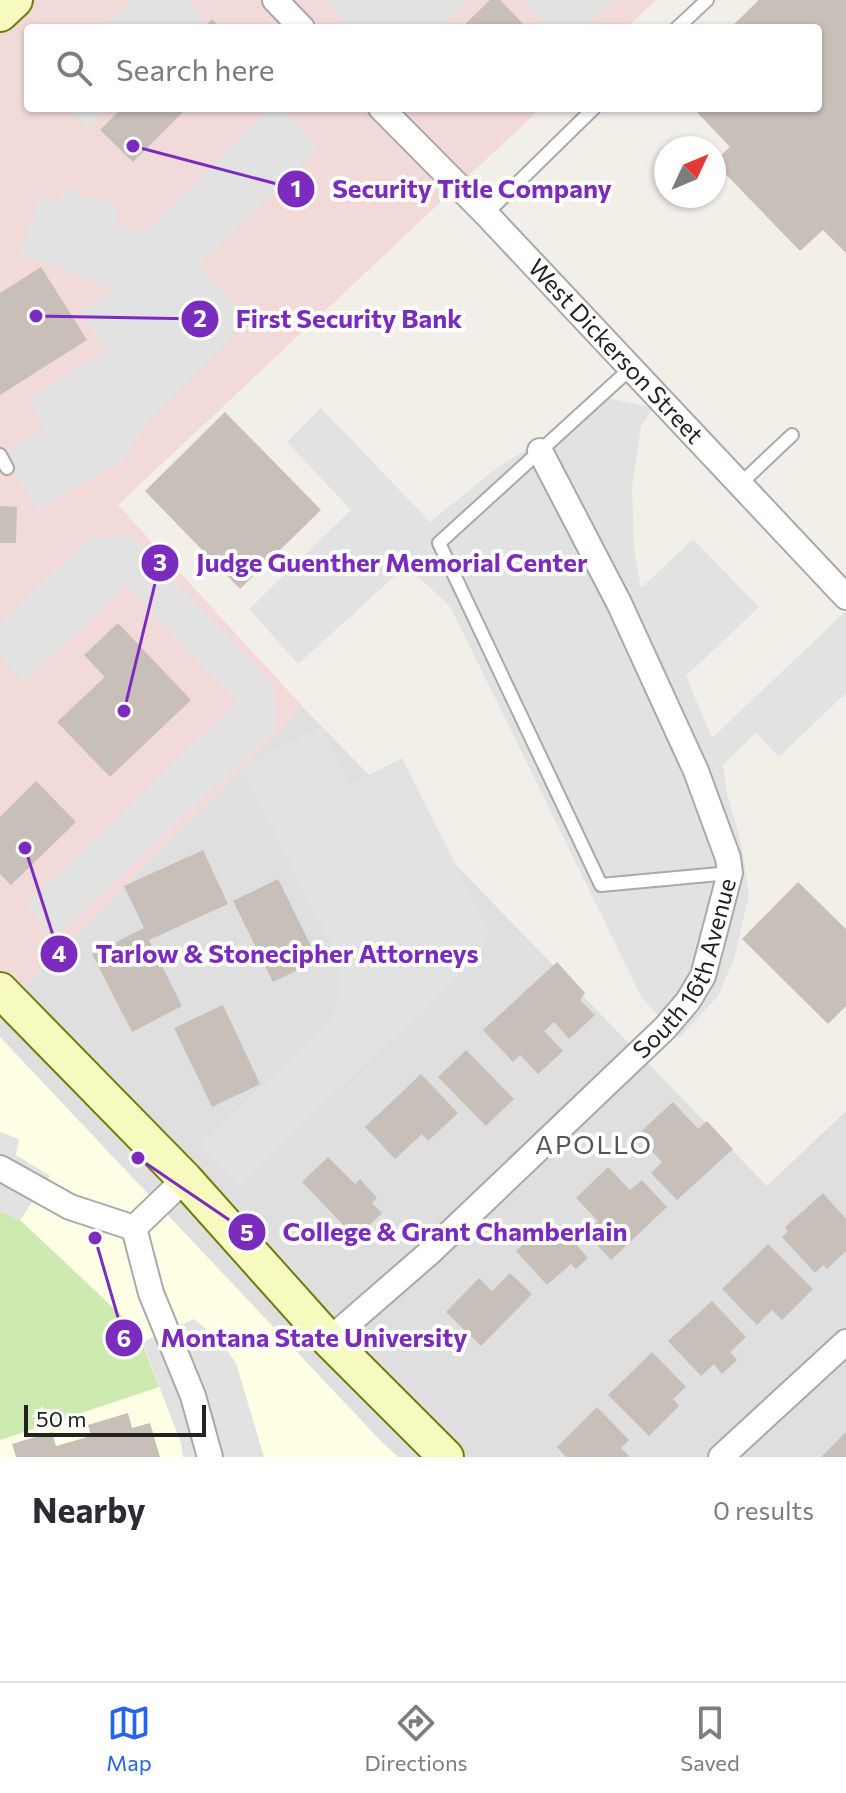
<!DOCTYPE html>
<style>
body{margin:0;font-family:Commissioner,sans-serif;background:#f2f2f3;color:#2b2b33}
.compass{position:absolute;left:654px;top:136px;width:72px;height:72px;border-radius:50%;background:#fff;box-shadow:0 2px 6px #0004;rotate:46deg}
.scale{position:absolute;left:24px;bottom:20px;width:182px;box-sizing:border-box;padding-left:8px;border:4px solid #222;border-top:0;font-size:22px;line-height:28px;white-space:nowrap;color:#222;-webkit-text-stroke:6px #fff;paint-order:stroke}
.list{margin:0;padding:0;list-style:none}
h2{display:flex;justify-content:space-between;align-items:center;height:104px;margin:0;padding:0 32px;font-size:34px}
h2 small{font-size:26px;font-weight:400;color:#7c7c81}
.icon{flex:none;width:44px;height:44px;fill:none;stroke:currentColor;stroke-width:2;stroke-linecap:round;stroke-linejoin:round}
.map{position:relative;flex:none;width:846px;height:1457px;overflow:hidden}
.search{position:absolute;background:#fff;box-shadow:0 2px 6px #0004;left:24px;right:24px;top:24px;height:88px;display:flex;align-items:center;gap:20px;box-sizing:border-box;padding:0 28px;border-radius:8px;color:#7c7c81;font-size:30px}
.sheet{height:224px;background:#fff}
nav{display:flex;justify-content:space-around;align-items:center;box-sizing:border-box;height:112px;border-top:2px solid #e1e1e2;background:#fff;font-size:22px;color:#7c7c81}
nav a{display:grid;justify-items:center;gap:4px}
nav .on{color:#2563eb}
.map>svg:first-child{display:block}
.residential{fill:#e0dfdf}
.commercial{fill:#f2dad9}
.education{fill:#ffffe5}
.grass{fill:#cdebb0}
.parking{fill:#e2e2e2}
.building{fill:#c7bfb8}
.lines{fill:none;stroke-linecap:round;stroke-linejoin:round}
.service-casing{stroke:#a9a9a9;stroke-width:16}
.minor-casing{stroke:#a9a9a9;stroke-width:28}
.secondary-casing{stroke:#707d05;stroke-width:38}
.service{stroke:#fff;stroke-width:12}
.minor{stroke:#fff;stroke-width:24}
.secondary{stroke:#f7fabf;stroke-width:34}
.labels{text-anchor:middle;stroke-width:8;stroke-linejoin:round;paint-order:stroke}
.street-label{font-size:24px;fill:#222;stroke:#fff}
.neighbourhood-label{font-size:26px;letter-spacing:2px;fill:#555;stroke:#fff}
.leader{fill:none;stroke:#7b2cbf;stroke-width:3}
.callout-dot{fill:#7b2cbf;stroke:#fff;stroke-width:3}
.mark-label{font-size:24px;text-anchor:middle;font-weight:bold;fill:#fff}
.callout-label{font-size:26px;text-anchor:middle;font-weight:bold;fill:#7b2cbf;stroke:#fff;stroke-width:8;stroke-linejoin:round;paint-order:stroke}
</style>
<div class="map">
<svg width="846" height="1457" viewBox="0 0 846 1457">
<rect width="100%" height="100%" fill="#f2efe9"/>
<!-- residential -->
<path class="residential" d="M303 707 767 1186 846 1111V1457H0V1011Z"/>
<!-- commercial -->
<path class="commercial" d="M0 0H656L626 28H28V108H541L118 505 303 707 0 1011Z"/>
<!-- education -->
<path class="education" d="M0 1037 378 1438 398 1457H0Z"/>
<!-- grass -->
<path class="grass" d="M0 1211 20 1220 137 1330 159 1387 0 1440Z"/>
<!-- parking -->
<path class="parking" d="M131 0H189L203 15 190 28H102Z
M324 0H468L439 28H350Z
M524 0H613L583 28H550Z
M67 108H107L86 128Z
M270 108H281L319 147 199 266 251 319 144 426 125 459 38 511 3 453 45 428 28 398 105 352 81 311 116 290 19 254 40 195 59 202 65 188 119 207 115 222 145 233Z
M599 396 653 408 641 426 632 487 634 548 641 588 693 539 759 607 686 676 712 738 846 611V693L779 757 756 733 723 765 726 789 741 843 749 894 735 956 718 996 679 1038 642 998 450 606 406 566 298 664 249 609 351 510 287 442 321 408 430 522 498 467 552 434Z
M132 535 273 685 277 727 56 938 25 905 237 702 126 585 24 682 0 656V623L89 538Z
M320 727 349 785 402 758 489 931 482 954 238 1186 199 1145 333 1018 341 966 241 767Z
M0 1132 19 1139 16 1155 50 1176 20 1220 0 1211Z
M194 1319 220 1341 236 1363 264 1457H183L181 1443 142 1342Z"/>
<!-- building -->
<path class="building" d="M490 0H500L527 28H461Z
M759 0H846V253L823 230 800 251 714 162 730 147 693 108H818V28H730Z
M212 19 220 28H203Z
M122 108H187L133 162 100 130Z
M41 267 87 340 0 395V293Z
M225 412 321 510 240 589 145 491Z
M0 506 17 507 16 543H0Z
M118 623 191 700 110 777 57 722 105 677 84 655Z
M36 781 76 822 11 885 0 874V817Z
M203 850 228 904 149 940 182 1006 132 1032 92 954 144 928 124 886Z
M278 879 318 960 273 982 233 901Z
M798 882 846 929V1006L828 1024 742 939Z
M557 962 585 993 580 1000 595 1015 569 1039 554 1022 544 1031 563 1051 538 1074 520 1055 513 1062 483 1030Z
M223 1005 260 1084 212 1107 174 1028Z
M466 1050 514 1099 486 1126 438 1077Z
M421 1074 458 1113 428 1141 422 1134 395 1159 365 1127Z
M673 1102 698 1129 707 1121 733 1149 677 1200 651 1173 662 1162 637 1135Z
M328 1157 355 1184 360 1179 377 1198 372 1203 382 1213 356 1238 302 1182Z
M608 1167 630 1190 642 1180 667 1207 611 1260 586 1233 598 1221 576 1198Z
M823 1193 846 1219V1251L827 1269 823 1265 815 1273 782 1237 788 1231 785 1227Z
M544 1226 560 1244 569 1236 588 1258 576 1269 571 1264 547 1285 516 1251Z
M768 1244 813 1289 782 1320 772 1310 757 1325 722 1289Z
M510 1273 532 1294 481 1346 446 1312 479 1278 492 1291Z
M712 1301 746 1337 730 1352 737 1360 722 1374 714 1364 701 1376 668 1341Z
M652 1352 686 1387 673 1399 679 1406 649 1436 608 1395Z
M597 1407 629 1440 621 1448 630 1457H566L557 1447Z
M128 1413 132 1428 150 1423 160 1457H16L12 1444 52 1432 56 1446 91 1436 88 1425Z
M846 1432V1457H821Z"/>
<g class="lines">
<!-- service casing -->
<g class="service-casing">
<path id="service" d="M677 28 707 0
M486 214 594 108
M630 369 439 543 601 885 730 873
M0 455 7 468
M739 485 792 435"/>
</g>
<!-- minor casing -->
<g class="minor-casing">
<g id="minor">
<path d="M275 0 302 28"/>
<path id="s1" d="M381 108 486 214 846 597"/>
<path d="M0 1168 70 1207 134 1228 151 1293 193 1396 210 1457"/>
<path d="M134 1228 185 1179"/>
<path id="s2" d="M329 1340 428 1254 665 1028 688 1001 703 976 730 873 728 858 696 771 619 603 540 451"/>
<path d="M721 1457 846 1342"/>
</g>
</g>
<!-- secondary casing -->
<g class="secondary-casing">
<path id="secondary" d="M0 14 15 0
M0 990 185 1179 329 1340 446 1457"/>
</g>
<!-- service -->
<use href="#service" class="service"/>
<!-- minor -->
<use href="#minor" class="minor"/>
<!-- secondary -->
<use href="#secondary" class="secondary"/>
</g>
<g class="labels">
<!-- street labels -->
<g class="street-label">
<text dy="8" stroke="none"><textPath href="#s1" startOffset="338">West Dickerson Street</textPath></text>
<text dy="8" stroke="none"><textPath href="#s2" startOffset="522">South 16th Avenue</textPath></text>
</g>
<!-- neighbourhood labels -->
<g class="neighbourhood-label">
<text x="594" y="1154">APOLLO</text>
</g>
</g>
<!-- callouts -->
<path class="leader" d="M133 146L296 189M36 316L200 319M124 711L160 563M25 848L59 954M138 1158L247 1232M95 1238L124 1338"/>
<g class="callout-dot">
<circle cx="133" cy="146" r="8"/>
<circle cx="36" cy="316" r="8"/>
<circle cx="124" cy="711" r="8"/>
<circle cx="25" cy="848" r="8"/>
<circle cx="138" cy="1158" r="8"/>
<circle cx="95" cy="1238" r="8"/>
<circle cx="296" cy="189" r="20"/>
<circle cx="200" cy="319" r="20"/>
<circle cx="160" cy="563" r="20"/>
<circle cx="59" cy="954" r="20"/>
<circle cx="247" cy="1232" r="20"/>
<circle cx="124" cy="1338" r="20"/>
</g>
<g class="mark-label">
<text x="296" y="197">1</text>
<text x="200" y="327">2</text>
<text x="160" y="571">3</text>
<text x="59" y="962">4</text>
<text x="247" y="1241">5</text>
<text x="124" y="1347">6</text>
</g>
<g class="callout-label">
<text x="472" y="198">Security Title Company</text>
<text x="349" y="328">First Security Bank</text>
<text x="392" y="572">Judge Guenther Memorial Center</text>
<text x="287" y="963">Tarlow &amp; Stonecipher Attorneys</text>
<text x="455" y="1241">College &amp; Grant Chamberlain</text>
<text x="314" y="1347">Montana State University</text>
</g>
</svg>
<svg class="compass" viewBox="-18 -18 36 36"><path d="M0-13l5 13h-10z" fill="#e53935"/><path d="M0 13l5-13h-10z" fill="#7c7c81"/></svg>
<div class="scale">50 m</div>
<div class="search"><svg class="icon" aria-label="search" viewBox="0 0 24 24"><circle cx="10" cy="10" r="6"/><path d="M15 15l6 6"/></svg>Search here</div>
</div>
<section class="sheet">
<h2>Nearby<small>0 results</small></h2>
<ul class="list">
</ul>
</section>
<nav>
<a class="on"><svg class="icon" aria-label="map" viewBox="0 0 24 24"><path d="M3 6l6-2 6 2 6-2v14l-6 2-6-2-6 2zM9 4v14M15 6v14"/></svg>Map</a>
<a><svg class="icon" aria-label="directions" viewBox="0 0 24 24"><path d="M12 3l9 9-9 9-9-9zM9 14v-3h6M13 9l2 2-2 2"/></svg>Directions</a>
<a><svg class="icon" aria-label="saved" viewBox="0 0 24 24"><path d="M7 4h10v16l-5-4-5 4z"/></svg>Saved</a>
</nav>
